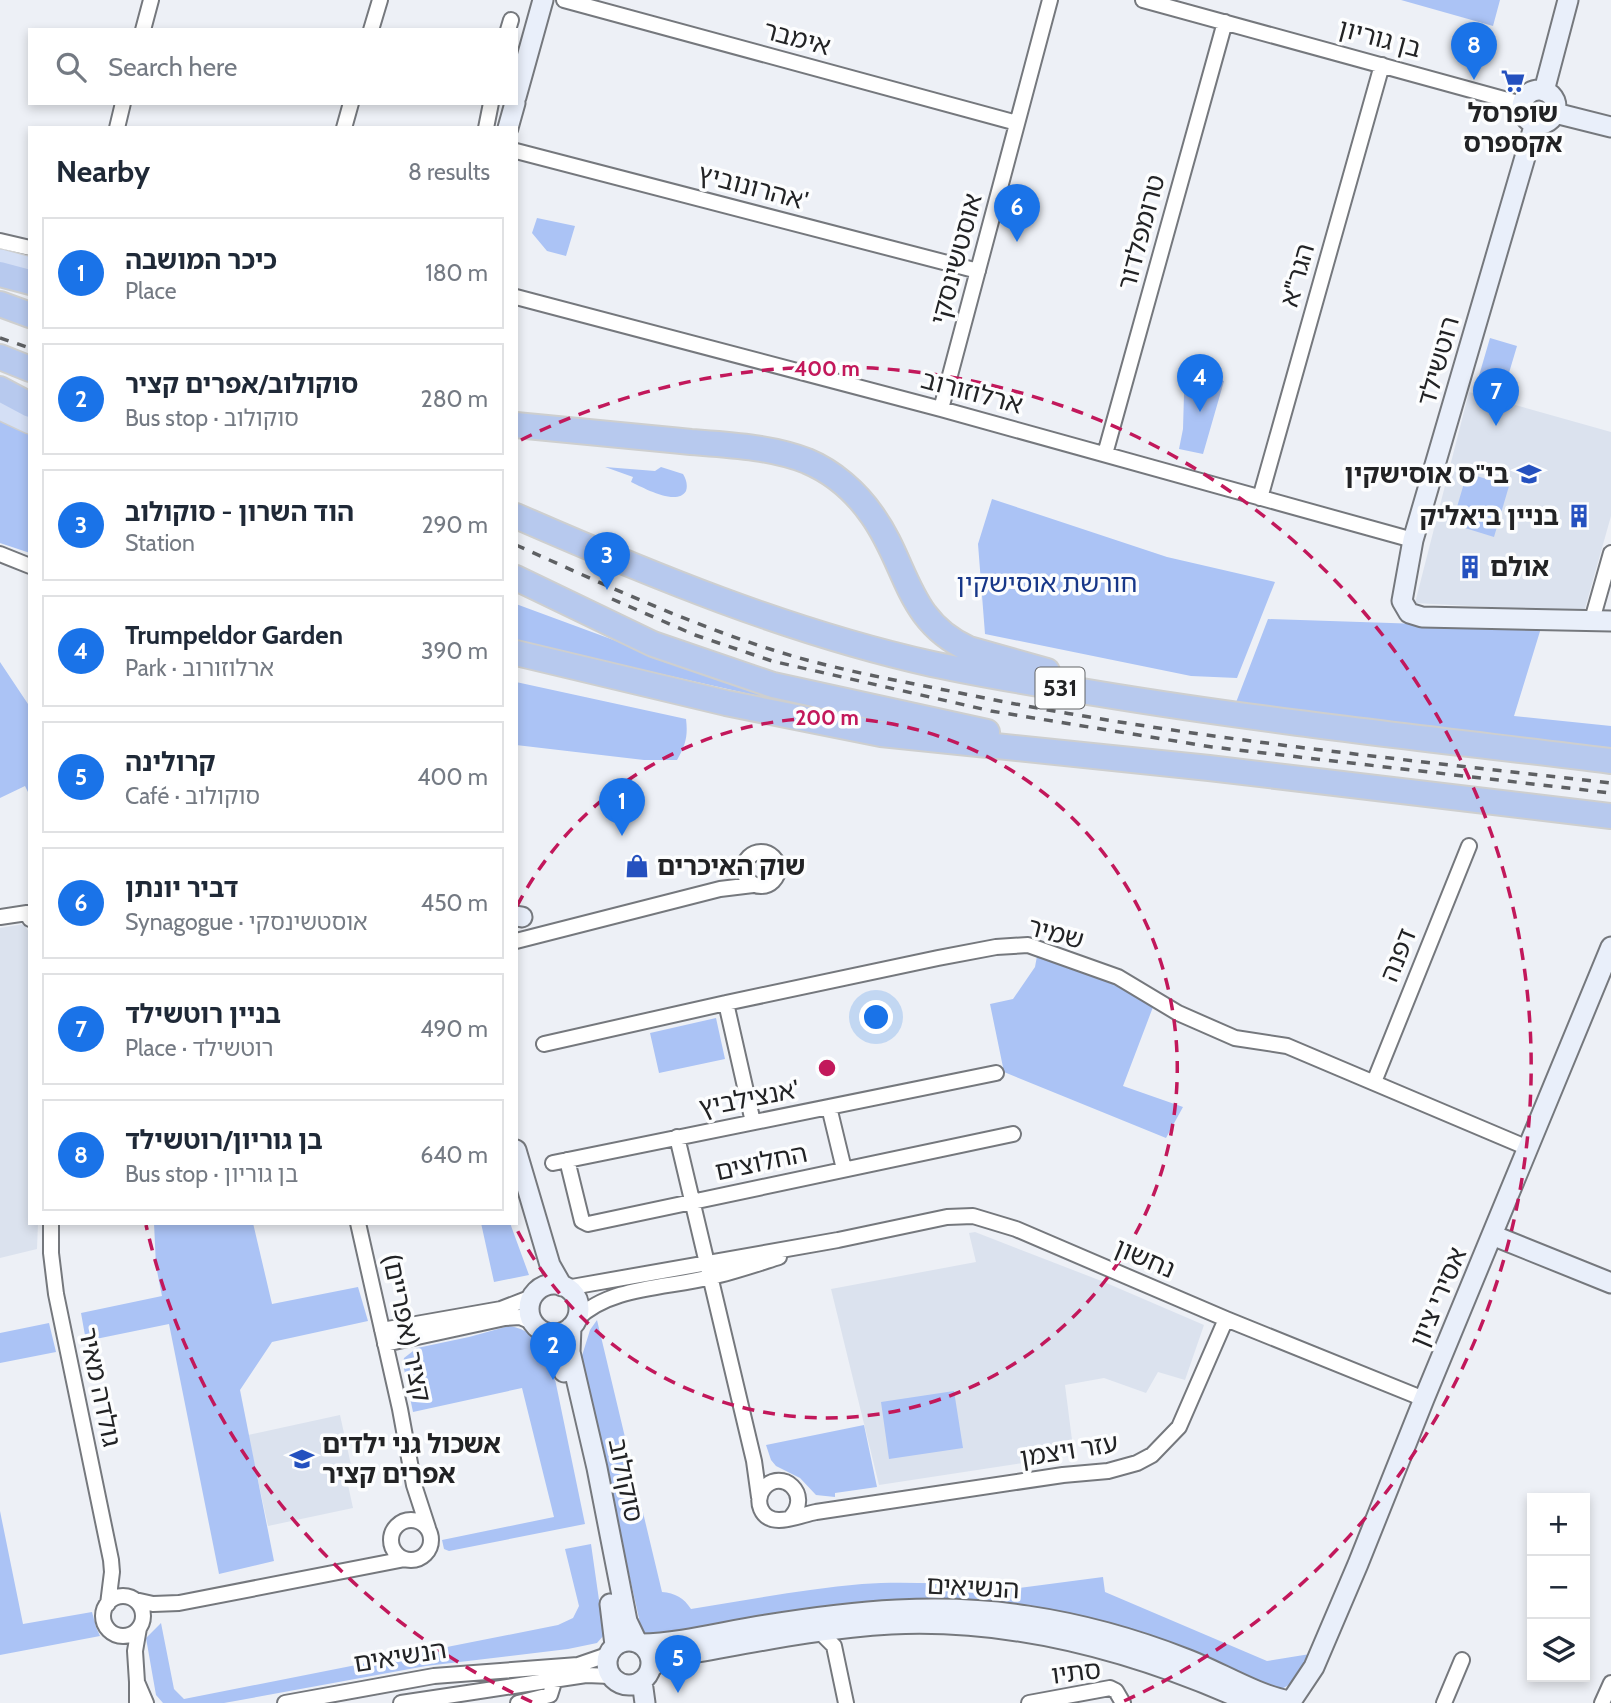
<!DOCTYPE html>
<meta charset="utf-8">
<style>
body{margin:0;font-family:Cabin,"Noto Sans Hebrew",sans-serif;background:#f2f2f3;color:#1f2937}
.controls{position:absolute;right:21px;bottom:21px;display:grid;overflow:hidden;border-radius:0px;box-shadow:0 4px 10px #0003}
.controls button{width:63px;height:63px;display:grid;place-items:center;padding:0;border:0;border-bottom:2px solid #e0e1e3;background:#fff;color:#1f2937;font:35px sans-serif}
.you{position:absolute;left:877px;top:1018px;width:24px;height:24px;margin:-18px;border:5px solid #fff;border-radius:50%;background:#1a73e8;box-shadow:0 0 0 10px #1a73e833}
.badge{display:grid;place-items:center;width:46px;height:46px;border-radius:50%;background:#1a73e8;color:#fff;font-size:23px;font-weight:700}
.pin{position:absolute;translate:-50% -58px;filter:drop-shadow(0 2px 4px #0008)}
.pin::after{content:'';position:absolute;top:37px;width:24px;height:21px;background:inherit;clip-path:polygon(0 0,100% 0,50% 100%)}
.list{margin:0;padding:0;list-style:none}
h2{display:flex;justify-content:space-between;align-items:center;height:91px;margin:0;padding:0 28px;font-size:30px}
h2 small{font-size:23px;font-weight:400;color:#747a83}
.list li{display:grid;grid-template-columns:46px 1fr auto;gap:21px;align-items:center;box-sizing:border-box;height:112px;margin:0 14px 14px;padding:0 14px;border:2px solid #e0e1e3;border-radius:0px}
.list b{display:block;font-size:26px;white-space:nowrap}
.list p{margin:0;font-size:23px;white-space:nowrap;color:#747a83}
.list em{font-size:23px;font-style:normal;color:#747a83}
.icon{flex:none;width:38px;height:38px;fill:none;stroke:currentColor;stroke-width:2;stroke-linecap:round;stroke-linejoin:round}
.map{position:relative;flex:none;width:1611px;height:1703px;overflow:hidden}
.search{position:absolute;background:#fff;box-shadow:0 4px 10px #0003;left:28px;top:28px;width:490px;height:77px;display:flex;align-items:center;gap:18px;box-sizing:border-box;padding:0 24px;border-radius:0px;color:#747a83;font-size:26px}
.panel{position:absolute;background:#fff;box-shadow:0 4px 10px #0003;left:28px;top:126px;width:490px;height:1099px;border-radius:0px}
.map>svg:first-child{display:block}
.built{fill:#dbe2ee}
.green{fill:#abc3f5}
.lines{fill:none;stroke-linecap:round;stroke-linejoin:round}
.street-casing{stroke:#75787d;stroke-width:18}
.secondary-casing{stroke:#75787d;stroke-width:23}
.primary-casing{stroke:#cecfcf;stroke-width:24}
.highway-casing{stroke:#cecfcf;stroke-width:28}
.street{stroke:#fff;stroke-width:14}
.secondary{stroke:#e9effa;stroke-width:19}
.primary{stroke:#d4dff5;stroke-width:21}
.highway{stroke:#b7c9ee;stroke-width:24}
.rail{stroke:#5e6063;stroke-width:3.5;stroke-dasharray:9 9;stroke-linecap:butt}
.ring{fill:none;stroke:#c2185b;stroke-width:3.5;stroke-dasharray:12 9}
.labels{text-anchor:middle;stroke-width:7;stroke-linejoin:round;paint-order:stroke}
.shield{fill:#fcfdfe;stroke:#636466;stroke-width:2}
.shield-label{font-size:24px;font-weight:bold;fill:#222325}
.street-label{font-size:26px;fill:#222325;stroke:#fcfdfe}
.poi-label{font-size:26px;font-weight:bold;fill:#222325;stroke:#fcfdfe;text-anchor:start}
.park-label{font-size:26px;fill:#173789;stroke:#fcfdfe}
.centre{fill:#c2185b;stroke:#fcfdfe;stroke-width:3.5}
.ring-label{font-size:21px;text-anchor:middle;font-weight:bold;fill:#c2185b;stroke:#fcfdfe;stroke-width:7;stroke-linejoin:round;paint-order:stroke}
</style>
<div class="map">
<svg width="1611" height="1703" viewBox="0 0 1611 1703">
<rect width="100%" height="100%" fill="#edf0f6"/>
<!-- built -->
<path class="built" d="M1469 392 1611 432V516L1584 612 1415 603Z
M24 924 30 934V1223H38L37 1249 0 1258V928Z
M975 1232 1104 1282 1204 1325 1185 1380 1158 1372 1146 1393 1104 1378 1065 1385 1072 1440 1056 1442V1458L879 1485 831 1289 976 1262 969 1233Z
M340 1415 355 1483 348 1485 353 1508 268 1526 248 1435Z"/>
<!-- green -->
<path class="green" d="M1401 0H1500L1493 26Z
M537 218 575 226 566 256 547 251 532 233Z
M1490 338 1517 346 1503 393 1476 386Z
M1195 372 1224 381 1203 454 1179 449 1183 429 1184 394Z
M0 414 30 429V553L0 543Z
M605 467 655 471 661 467 683 474C686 479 688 485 686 491 677 507 642 487 631 482L633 477Z
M1467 473 1509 486 1494 537 1452 524Z
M992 499 1167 557 1275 582 1237 678 1191 676 985 634 978 544Z
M516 604 776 700 516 641Z
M1268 619 1541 628 1514 716 1611 726V749L1235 705Z
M0 662 30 707V796L25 786 0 798Z
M516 682 686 719C688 735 686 745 677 760H644L516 745Z
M1037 956 1113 984 1153 1007 1123 1086 1183 1107 1166 1138 1004 1072 990 1004 1013 999 1035 967Z
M716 1018 725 1059 659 1073 650 1033Z
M154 1223H253L272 1304 358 1287 368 1321 272 1342 240 1390 274 1561 219 1574 169 1324 86 1341 81 1313 162 1296 156 1266Z
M481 1223H510L529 1275 494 1282Z
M597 1320 662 1592C675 1593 684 1598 691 1609 748 1600 805 1589 862 1584 914 1580 966 1587 1019 1582V1588L1103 1577 1105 1592 1267 1661 1310 1654C1301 1672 1295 1686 1275 1691L1056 1618 646 1636 640 1623 581 1359 590 1330Z
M49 1323 56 1352 0 1363V1333Z
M509 1326C526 1328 540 1340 550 1355L585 1524 449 1551 444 1549 442 1540 554 1517 522 1388 413 1412 403 1364 404 1358 417 1348 469 1337Z
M954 1391 963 1448 889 1459 881 1402Z
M864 1425 877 1487 835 1493V1497L816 1495 800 1478 776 1466 771 1460 766 1445Z
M0 1511 23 1624 92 1612 96 1627 100 1636 0 1655Z
M591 1544 604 1635 597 1643 568 1649 426 1666 224 1703H163L156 1695 146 1638 161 1623 174 1689 184 1699 558 1625 573 1618 579 1606 565 1549Z"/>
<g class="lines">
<!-- street casing -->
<g class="street-casing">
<path id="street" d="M564 0 1017 123
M1143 0 1522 104
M143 30 151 0
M371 30 380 0
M508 30 511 20
M117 128 123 103
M344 128 351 103
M486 128 491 103
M516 151 978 271
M0 241 30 248
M516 297 941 409 1413 540
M941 409 1050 0
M1105 454 1225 22
M1260 498 1382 65
M0 554 30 566
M1592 620 1611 553
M744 869a17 17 0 1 1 34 0a17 17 0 1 1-34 0Z
M0 917 27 913 30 919
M516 941 720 889 753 885
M726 1003 753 1122
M544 1044 726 1003 938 958 996 947 1028 945 1118 977 1178 1013 1235 1038 1287 1046 1528 1148
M1374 1082 1469 846
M829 1107 844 1169
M677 1137 754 1461 759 1497
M567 1160 582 1221 588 1224 1013 1134
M553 1163 996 1073
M51 1223V1253L56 1294 111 1560 112 1572 108 1604
M358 1223 400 1409 414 1485 428 1528
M566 1288 838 1240 947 1217 973 1216 1016 1229 1226 1319 1424 1399
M577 1319C610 1286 668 1288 711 1277 734 1272 757 1264 779 1257
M382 1330 501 1309 532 1297
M385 1344 505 1318 520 1317 532 1322
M791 1517C812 1494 782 1468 764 1488 759 1494 758 1502 761 1509 770 1530 799 1515 816 1512L1063 1475 1108 1471 1137 1463 1152 1455 1179 1427 1226 1319
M391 1540a20 20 0 1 1 40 0a20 20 0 1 1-40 0Z
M103 1616a20 20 0 1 1 40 0a20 20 0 1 1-40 0Z
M135 1600 153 1604 179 1603 405 1559
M816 1633 822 1634 834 1646 846 1703
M137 1682 135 1651 139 1628
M137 1703V1682L146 1703
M285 1703 434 1676 578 1665 607 1655
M401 1703 586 1675 611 1676
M518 1703 550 1695 555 1679
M1029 1703 1110 1688 1116 1691 1123 1703
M1444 1703 1462 1660
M1602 1703 1611 1683"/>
</g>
<!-- secondary casing -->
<g class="secondary-casing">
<path id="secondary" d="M1522 107a17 17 0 1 1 34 0a17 17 0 1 1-34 0Z
M1544 91 1568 0
M516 97 543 0
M1555 113 1611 127
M1535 123 1413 540 1402 601 1409 613 1422 617 1611 621
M508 128 515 103
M516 916 522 917
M516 1150 550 1265 562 1286
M1492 1235 1611 1283
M529 1309a25 25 0 1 1 50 0a25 25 0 1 1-50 0Z
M571 1327 570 1352 597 1468 627 1621 637 1642
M545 1333 557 1348 564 1372
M610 1604 615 1645
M607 1663a22 22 0 1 1 44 0a22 22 0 1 1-44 0Z
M641 1644C683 1643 726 1631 767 1625 853 1611 941 1602 1027 1616 1081 1624 1135 1639 1186 1659 1218 1671 1256 1695 1289 1701
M650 1669 657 1662 675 1656C746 1644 818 1628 891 1624 1016 1618 1138 1652 1251 1703
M642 1681 645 1703
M1292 1700 1314 1667 1358 1564 1424 1399 1611 947"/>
</g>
<!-- primary casing -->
<g class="primary-casing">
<path id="primary" d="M0 260 30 268
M0 409 30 423"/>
</g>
<!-- highway casing -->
<g class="highway-casing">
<path id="highway" d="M0 274 30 282
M0 304 30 315
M0 357 30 369
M0 389 30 405
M516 425C575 431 633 436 691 442 730 445 771 447 807 461 833 472 856 492 872 515 908 565 906 621 969 649L1047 671
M516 516C651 575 789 632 932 664 988 676 1044 685 1100 694 1269 722 1440 740 1611 761
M516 578 653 644 773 685 987 732
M516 653 726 703 881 734 1209 768 1611 816"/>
</g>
<!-- street -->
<use href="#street" class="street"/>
<!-- secondary -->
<use href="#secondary" class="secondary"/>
<!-- primary -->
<use href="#primary" class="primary"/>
<!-- highway -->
<use href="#highway" class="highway"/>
<!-- rail -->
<path class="rail" d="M0 338 30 348
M516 545C601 583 684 622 773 650 832 669 895 680 955 692 1171 737 1392 758 1611 783
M612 599 695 635 772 661 991 711 1212 747 1611 793"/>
</g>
<!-- distance rings -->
<g class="ring">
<path d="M517 906A350 350 0 1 1 514 1224"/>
<path d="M532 1702A699 699 0 0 1 146 1225M521 440A699 699 0 1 1 1122 1702"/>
</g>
<!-- icons -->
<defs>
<g id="supermarket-bare" transform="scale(1.89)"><path d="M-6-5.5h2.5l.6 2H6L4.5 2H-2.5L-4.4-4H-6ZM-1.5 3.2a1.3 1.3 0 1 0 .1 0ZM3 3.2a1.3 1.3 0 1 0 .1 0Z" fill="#2551bf" stroke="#fcfdfe" stroke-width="2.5" paint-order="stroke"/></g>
<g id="school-bare" transform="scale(1.89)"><path d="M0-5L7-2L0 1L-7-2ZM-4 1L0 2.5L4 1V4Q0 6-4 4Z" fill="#2551bf" stroke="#fcfdfe" stroke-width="2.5" paint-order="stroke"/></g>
<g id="building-bare" transform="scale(1.89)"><path d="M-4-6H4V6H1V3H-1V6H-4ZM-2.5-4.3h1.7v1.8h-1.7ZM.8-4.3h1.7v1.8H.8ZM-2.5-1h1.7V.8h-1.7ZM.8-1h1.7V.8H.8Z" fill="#2551bf" stroke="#fcfdfe" stroke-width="2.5" paint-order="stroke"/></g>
<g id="shop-bare" transform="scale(1.89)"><path d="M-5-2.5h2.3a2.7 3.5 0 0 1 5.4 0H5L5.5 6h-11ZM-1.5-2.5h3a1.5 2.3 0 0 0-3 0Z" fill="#2551bf" stroke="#fcfdfe" stroke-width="2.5" paint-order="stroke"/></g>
</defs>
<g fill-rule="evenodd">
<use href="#supermarket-bare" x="1513" y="81"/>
<use href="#school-bare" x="1529" y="474"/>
<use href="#building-bare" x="1579" y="516"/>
<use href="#building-bare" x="1470" y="567"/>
<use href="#shop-bare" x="637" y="866"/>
<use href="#school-bare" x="302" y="1459"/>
</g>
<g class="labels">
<!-- shield labels -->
<rect class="shield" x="1035.5" y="667.5" width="49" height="41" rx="5"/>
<g class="shield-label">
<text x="1060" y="696">531</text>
</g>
<!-- street labels -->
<g class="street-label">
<text transform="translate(797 38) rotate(15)" y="9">אימבר</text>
<text transform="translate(1380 38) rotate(15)" y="9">בן גוריון</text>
<text transform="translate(753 187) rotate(15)" y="9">אהרונוביץ'</text>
<text transform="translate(1141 232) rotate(-75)" y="9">טרומפלדור</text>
<text transform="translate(956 259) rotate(-75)" y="9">אוסטשינסקי</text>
<text transform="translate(1297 275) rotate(-74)" y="9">הגר"א</text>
<text transform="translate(1438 361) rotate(-74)" y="9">רוטשילד</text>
<text transform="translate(972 392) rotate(15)" y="9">ארלוזורוב</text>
<text transform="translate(1056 933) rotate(15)" y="9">שמיר</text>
<text transform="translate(1398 955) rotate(-68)" y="9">דפנה</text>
<text transform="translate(749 1098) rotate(-11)" y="9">אנצילביץ'</text>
<text transform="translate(761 1162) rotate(-12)" y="9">החלוצים</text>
<text transform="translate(1145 1258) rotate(23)" y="9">נחשון</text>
<text transform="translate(1438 1297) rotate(-67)" y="9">אסירי ציון</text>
<text transform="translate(407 1328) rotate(78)" y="9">קציר (אפריים)</text>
<text transform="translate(100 1387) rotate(78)" y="9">גולדה מאיר</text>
<text transform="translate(1069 1450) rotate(-9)" y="9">עזר ויצמן</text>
<text transform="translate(626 1480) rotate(78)" y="9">סוקולוב</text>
<text transform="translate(973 1587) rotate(3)" y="9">הנשיאים</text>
<text transform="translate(400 1656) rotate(-9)" y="9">הנשיאים</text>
<text transform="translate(1076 1672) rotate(-7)" y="9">סתיו</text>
</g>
<!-- poi labels -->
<g class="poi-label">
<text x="1513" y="122" text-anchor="middle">שופרסל<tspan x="1513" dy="30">אקספרס</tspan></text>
<text x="1509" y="483" text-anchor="end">בי"ס אוסישקין</text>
<text x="1559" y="525" text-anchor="end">בניין ביאליק</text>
<text x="1490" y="576">אולם</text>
<text x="657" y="875">שוק האיכרים</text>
<text x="322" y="1453">אשכול גני ילדים<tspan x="322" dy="30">אפרים קציר</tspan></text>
</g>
<!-- park labels -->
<g class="park-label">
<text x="1047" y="592">חורשת אוסישקין</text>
</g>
</g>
<circle cx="827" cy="1068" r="10" class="centre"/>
<g class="ring-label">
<text x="827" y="376">400 m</text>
<text x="827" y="725">200 m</text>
</g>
</svg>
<div class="controls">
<button>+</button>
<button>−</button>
<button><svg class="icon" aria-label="layers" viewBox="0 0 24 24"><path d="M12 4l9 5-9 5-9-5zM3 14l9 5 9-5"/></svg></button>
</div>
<div class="you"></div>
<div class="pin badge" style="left:622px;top:836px">1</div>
<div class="pin badge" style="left:553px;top:1380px">2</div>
<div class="pin badge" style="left:607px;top:590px">3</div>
<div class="pin badge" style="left:1200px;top:412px">4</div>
<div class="pin badge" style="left:678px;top:1693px">5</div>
<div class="pin badge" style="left:1017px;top:242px">6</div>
<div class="pin badge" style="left:1496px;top:426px">7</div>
<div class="pin badge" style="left:1474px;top:80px">8</div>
<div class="search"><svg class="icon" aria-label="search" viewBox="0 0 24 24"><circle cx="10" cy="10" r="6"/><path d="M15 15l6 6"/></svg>Search here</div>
<section class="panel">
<h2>Nearby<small>8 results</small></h2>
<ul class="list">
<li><span class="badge">1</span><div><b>כיכר המושבה</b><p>Place</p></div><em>180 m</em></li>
<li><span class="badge">2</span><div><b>סוקולוב/אפרים קציר</b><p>Bus stop · סוקולוב</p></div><em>280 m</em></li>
<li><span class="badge">3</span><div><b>הוד השרון - סוקולוב</b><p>Station</p></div><em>290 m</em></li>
<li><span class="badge">4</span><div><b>Trumpeldor Garden</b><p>Park · ארלוזורוב</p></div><em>390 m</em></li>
<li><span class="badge">5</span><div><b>קרולינה</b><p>Café · סוקולוב</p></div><em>400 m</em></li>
<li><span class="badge">6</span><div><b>דביר יונתן</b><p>Synagogue · אוסטשינסקי</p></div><em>450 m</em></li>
<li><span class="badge">7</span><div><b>בניין רוטשילד</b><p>Place · רוטשילד</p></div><em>490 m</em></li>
<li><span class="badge">8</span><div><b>בן גוריון/רוטשילד</b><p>Bus stop · בן גוריון</p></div><em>640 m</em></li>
</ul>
</section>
</div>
